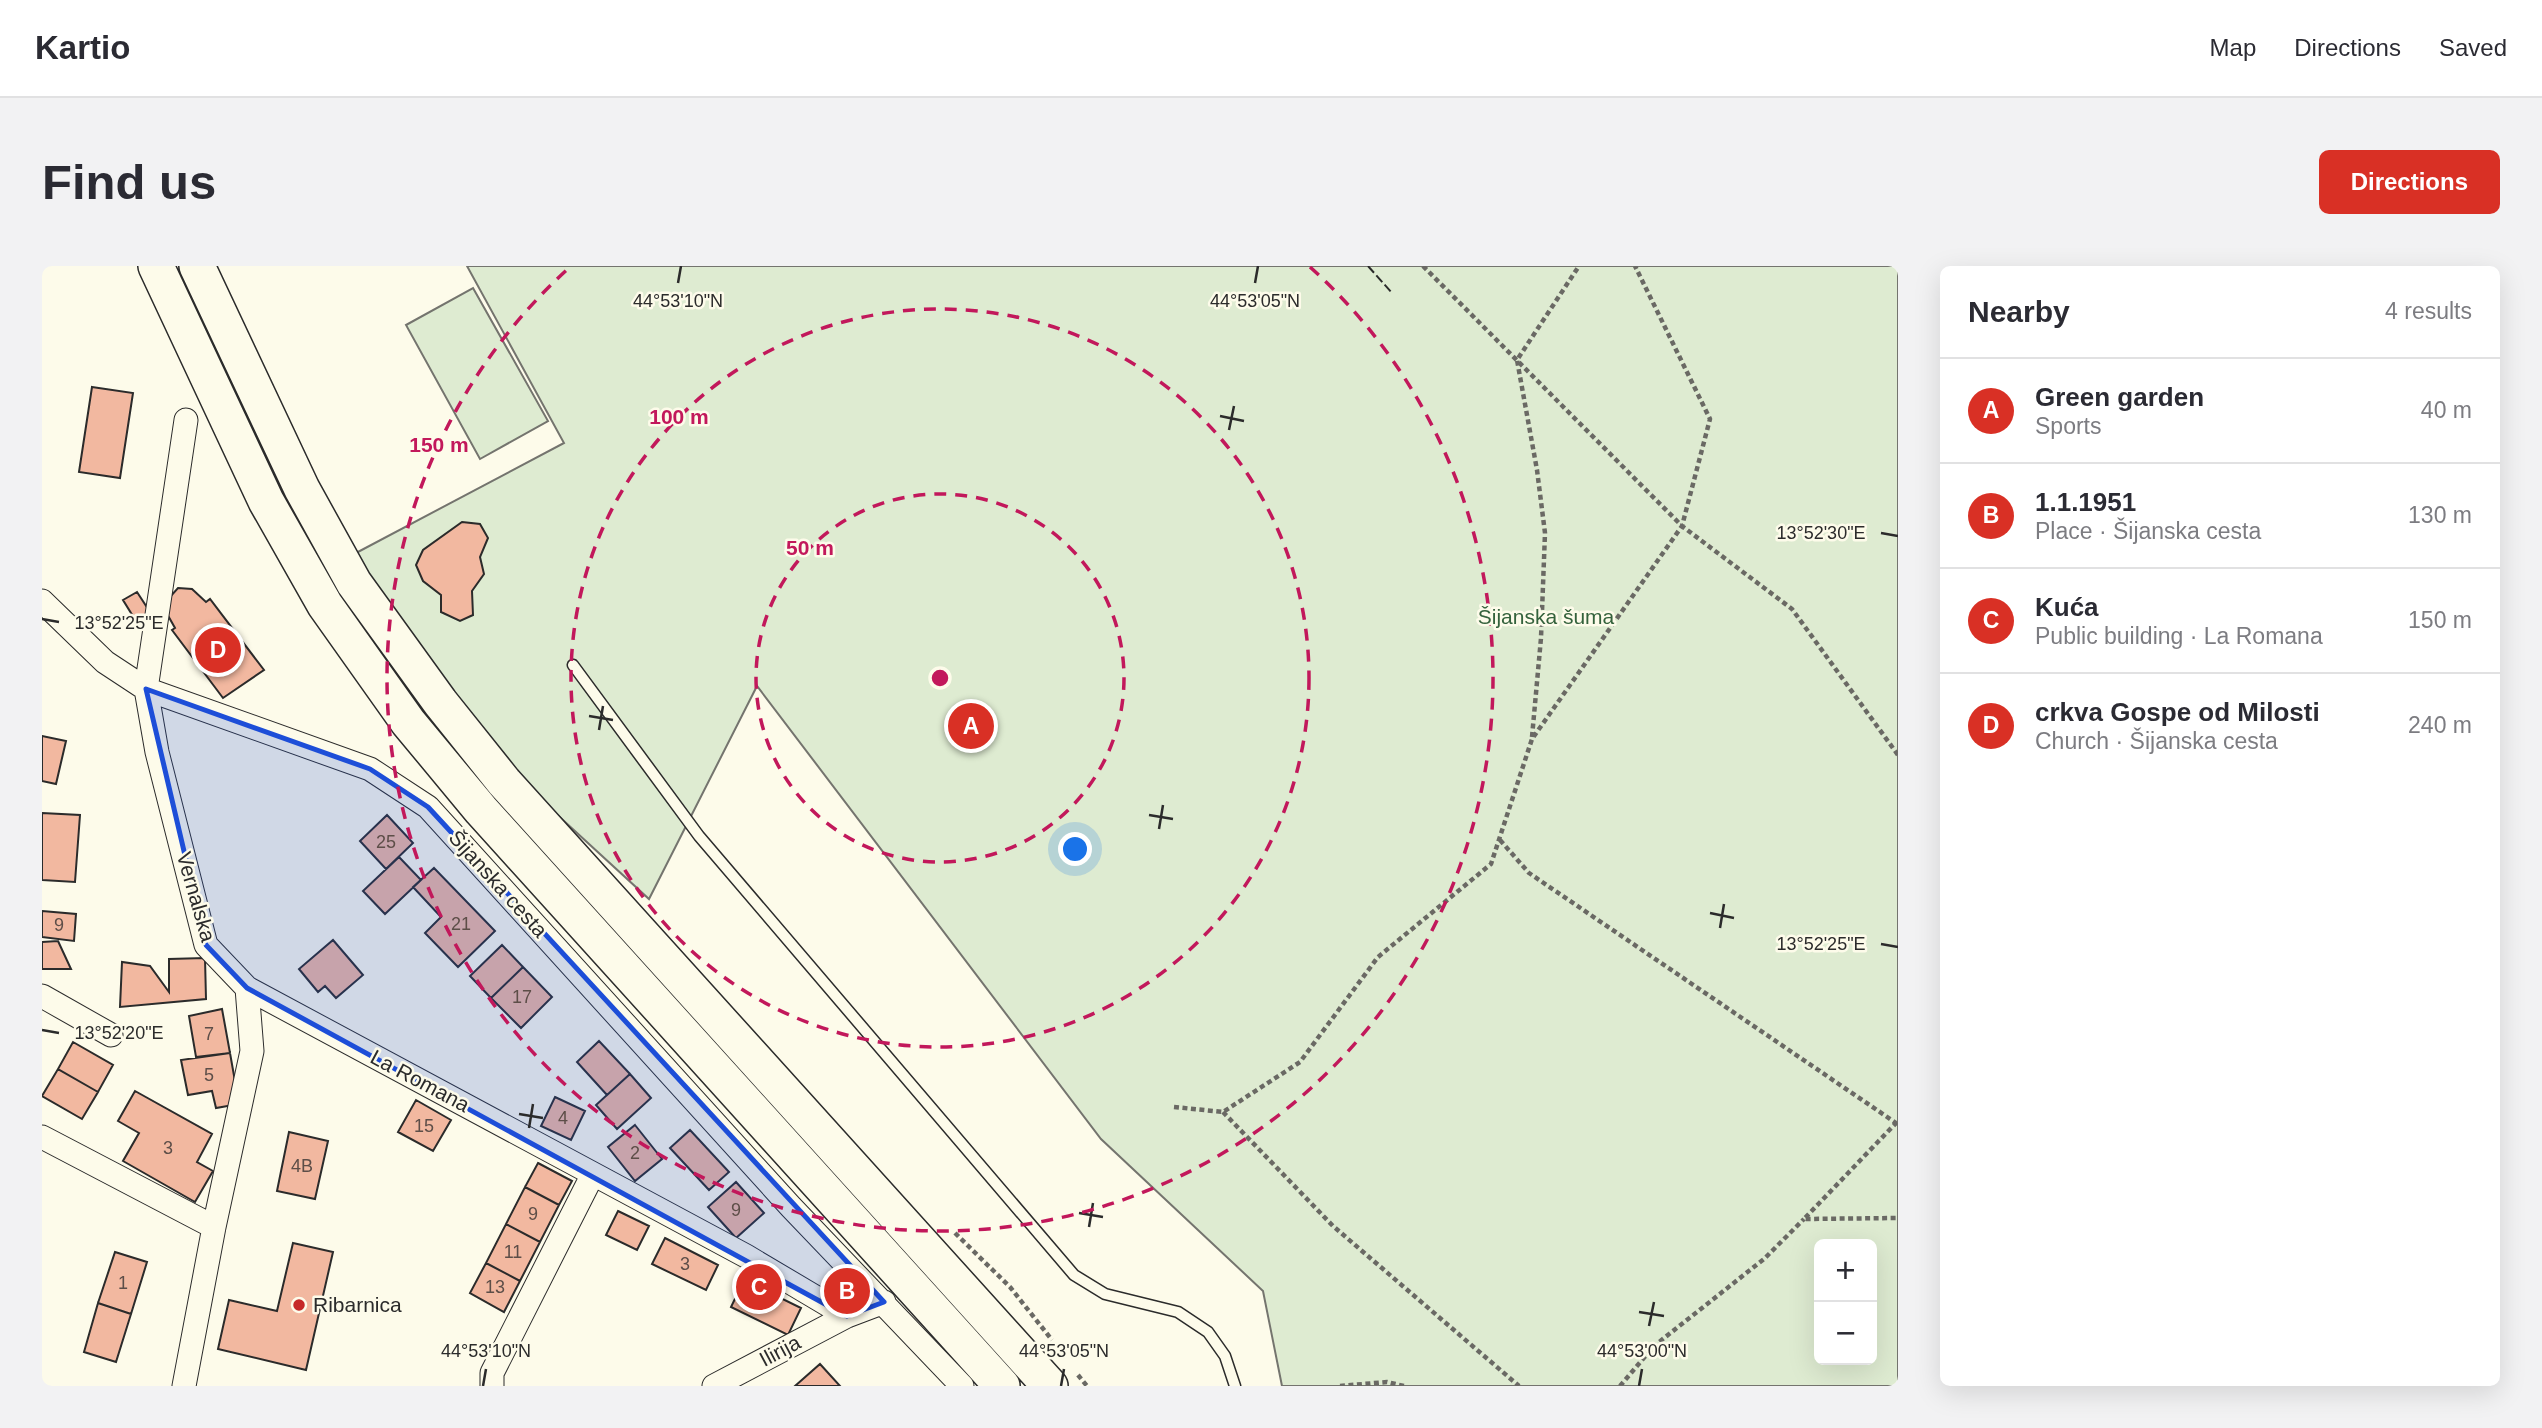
<!DOCTYPE html>
<meta charset="utf-8">
<style>
body{margin:0;font-family:Arial,sans-serif;background:#f2f2f3;color:#2b2b33}
.controls{position:absolute;right:21px;bottom:21px;display:grid;overflow:hidden;border-radius:10px;box-shadow:0 7px 28px #0002}
.controls button{width:63px;height:63px;display:grid;place-items:center;padding:0;border:0;border-bottom:2px solid #e1e1e2;background:#fff;color:#2b2b33;font:35px sans-serif}
.you{position:absolute;left:1034px;top:584px;width:24px;height:24px;margin:-18px;border:5px solid #fff;border-radius:50%;background:#1a73e8;box-shadow:0 0 0 10px #1a73e833}
.badge{display:grid;place-items:center;width:46px;height:46px;border-radius:50%;background:#d93025;color:#fff;font-size:23px;font-weight:700}
.pin{position:absolute;translate:-50% -50%;border:4px solid #fff;box-shadow:0 2px 7px #0006}
.list{margin:0;padding:0;list-style:none}
h2{display:flex;justify-content:space-between;align-items:center;height:91px;margin:0;padding:0 28px;font-size:30px}
h2 small{font-size:23px;font-weight:400;color:#7c7c81}
.list li{display:grid;grid-template-columns:46px 1fr auto;gap:21px;align-items:center;box-sizing:border-box;height:105px;padding:0 28px;border-top:2px solid #e1e1e2}
.list b{display:block;font-size:26px;white-space:nowrap}
.list p{margin:0;font-size:23px;white-space:nowrap;color:#7c7c81}
.list em{font-size:23px;font-style:normal;color:#7c7c81}
.map{position:relative;flex:none;width:1856px;height:1120px;overflow:hidden;border-radius:10px}
header{display:flex;align-items:center;gap:42px;box-sizing:border-box;height:98px;padding:0 35px;background:#fff;border-bottom:2px solid #e1e1e2}
header strong{font-size:33px}
nav{display:flex;gap:38px;margin-inline-start:auto;font-size:24px}
.intro{display:flex;align-items:center;justify-content:space-between;box-sizing:border-box;height:168px;padding:0 42px}
h1{margin:0;font-size:49px}
.button{padding:18px 32px;border-radius:10px;background:#d93025;color:#fff;font-size:24px;font-weight:700}
main{display:flex;gap:42px;padding:0 42px}
aside{flex:1;background:#fff;border-radius:10px;box-shadow:0 7px 28px #0002}
.map>svg:first-child{display:block}
.green{fill:#deebd1;stroke:#74746e;stroke-width:2;fill-rule:evenodd}
.building{fill:#f2b8a0;stroke:#2b2b2b;stroke-width:2}
.lines{fill:none;stroke-linecap:round;stroke-linejoin:round}
.lane-casing{stroke:#2b2b2b;stroke-width:13}
.street-casing{stroke:#2b2b2b;stroke-width:25}
.primary-casing{stroke:#2b2b2b;stroke-width:38}
.path{stroke:#6a6964;stroke-width:4.5;stroke-dasharray:5 3.5;stroke-linecap:butt}
.lane{stroke:#fdfbea;stroke-width:10}
.street{stroke:#fdfbea;stroke-width:23}
.primary{stroke:#fdfbea;stroke-width:35}
.fence{stroke:#2b2b2b;stroke-width:2;stroke-dasharray:9 3.5;stroke-linecap:butt}
.marked{fill:#1d4ed8;fill-opacity:0.2;stroke:#1d4ed8;stroke-width:5;stroke-linejoin:round}
.ticks{fill:none;stroke:#2b2b2b;stroke-width:2.5}
.ring{fill:none;stroke:#c2185b;stroke-width:3.5;stroke-dasharray:12 9}
.poi-dot{fill:#c62828;stroke:#fdfbea;stroke-width:2.5}
.labels{text-anchor:middle;stroke-width:5;stroke-linejoin:round;paint-order:stroke}
.number-label{font-size:18px;fill:#5d4e48}
.park-label{font-size:21px;fill:#34623c;stroke:#fdfbea}
.street-label{font-size:21px;fill:#2b2b2b;stroke:#fdfbea}
.poi-label{font-size:21px;fill:#2b2b2b;stroke:#fdfbea;text-anchor:start}
.ticks-label{font-size:18px;text-anchor:middle;fill:#2b2b2b;stroke:#fdfbea;stroke-width:5;stroke-linejoin:round;paint-order:stroke}
.centre{fill:#c2185b;stroke:#fdfbea;stroke-width:3.5}
.ring-label{font-size:21px;text-anchor:middle;font-weight:bold;fill:#c2185b;stroke:#fdfbea;stroke-width:5;stroke-linejoin:round;paint-order:stroke}
</style>
<header>
<strong>Kartio</strong>
<nav><a>Map</a><a>Directions</a><a>Saved</a></nav>
</header>
<div class="intro"><h1>Find us</h1><a class="button">Directions</a></div>
<main>
<div class="map">
<svg width="1856" height="1120" viewBox="0 0 1856 1120">
<rect width="100%" height="100%" fill="#fdfbea"/>
<!-- green -->
<path class="green" d="M425 0H1856V1120H1240L1221 1025 1059 873 715 420 607 633 461 499 395 421 314 287 522 177ZM1777 978H1830V1094H1777Z
M431 22 506 155 438 193 364 59Z"/>
<!-- building -->
<path class="building" d="M50 121 91 127 78 212 37 206Z
M420 256 438 258 446 272 438 291 442 308 430 325 431 349 418 355 399 346V329L381 315 374 299 381 284Z
M136 322 150 323 164 336 168 333 222 404 181 432 130 364 133 362 124 346 127 332Z
M95 326 108 346 94 355 81 334Z
M0 470 24 475 14 518 0 515Z
M0 547 38 549 33 616 0 614Z
M345 549 371 577 344 603 318 575Z
M357 591 379 614 343 648 321 625Z
M392 602 453 665 416 701 383 667 399 651 371 621Z
M0 645 34 648 32 675 0 671Z
M291 674 321 709 294 732 283 720 276 726 257 703Z
M16 675 29 703H0V676Z
M460 679 481 701 449 732 428 710Z
M163 692 164 733 78 741 80 696 108 700 127 726V693Z
M481 701 510 731 479 762 449 732Z
M180 743 188 787 154 791 147 750Z
M557 775 588 808 565 829 535 796Z
M31 776 71 799 56 826 16 803Z
M188 787 197 838 174 842 170 825 146 829 139 794Z
M16 803 56 826 40 853 0 830Z
M588 808 609 832 575 863 554 839Z
M93 825 170 868 155 896 171 905 153 936 81 895 97 867 76 855Z
M513 831 543 845 529 874 499 860Z
M374 834 409 854 391 885 356 866Z
M593 859 620 893 593 915 566 881Z
M648 864 687 906 667 924 628 882Z
M247 866 286 875 273 933 235 925Z
M496 897 530 915 517 939 483 921Z
M694 916 722 947 694 972 666 941Z
M483 921 517 939 498 976 464 958Z
M576 945 607 960 595 984 564 969Z
M464 958 498 976 478 1015 444 997Z
M623 972 676 999 664 1024 610 998Z
M251 977 291 986 264 1104 176 1083 187 1034 235 1045Z
M73 986 105 996 89 1048 56 1037Z
M444 997 478 1015 462 1046 428 1027Z
M702 1014 759 1042 746 1069 689 1041Z
M56 1037 89 1048 74 1096 42 1086Z
M778 1098 798 1120H753Z"/>
<g class="lines">
<!-- lane casing -->
<g class="lane-casing">
<path id="lane" d="M531 399 657 570 1032 1009 1063 1028 1136 1046 1166 1066 1183 1090 1193 1120"/>
</g>
<!-- street casing -->
<g class="street-casing">
<path id="street" d="M144 154 104 423 328 503 386 541 749 941 920 1120
M0 335 63 396 104 423 115 486 164 679 205 722 210 785 172 961 142 1120
M205 722 704 990 805 1050
M0 730 69 769
M0 871 172 961
M450 1120V1107L551 908
M672 1120 805 1050 842 1036"/>
</g>
<!-- primary casing -->
<g class="primary-casing">
<path id="primary" d="M114 0 224 235 283 339 366 456 439 544 960 1120
M155 0 260 223 312 317 398 436 462 516 1008 1120"/>
</g>
<!-- path -->
<path class="path" d="M1381 0 1640 260 1750 343 1856 489
M1490 471 1499 372 1503 267 1495 204 1475 94 1537 0
M1458 574 1487 607 1854 857
M1132 841 1181 846 1258 796 1336 691 1449 598 1490 473 1640 260 1668 153 1593 0
M1181 846 1291 960 1477 1120
M1855 856 1762 953 1856 952
M913 967 968 1021 1010 1074
M1036 1109 1045 1120
M1298 1120 1345 1116 1362 1120
M1578 1120 1612 1080 1722 993 1762 953"/>
<!-- lane -->
<use href="#lane" class="lane"/>
<!-- street -->
<use href="#street" class="street"/>
<!-- primary -->
<use href="#primary" class="primary"/>
<!-- fence -->
<path class="fence" d="M1326 0 1350 27"/>
</g>
<!-- marked area -->
<path class="marked" d="M104 423 328 503 386 541 842 1036 805 1050 205 722 164 679Z"/>
<!-- ticks -->
<path class="ticks" d="M636 17 639 0M1213 17 1216 0M1178 150 1202 155M1187 164 1192 140M1839 267 1856 270M0 353 17 356M547 450 571 454M557 464 561 440M1107 549 1131 553M1117 563 1121 539M1668 647 1692 652M1678 662 1682 638M1839 678 1856 681M0 764 17 767M477 848 501 852M487 862 491 838M1037 947 1061 951M1047 961 1051 937M1597 1046 1622 1050M1607 1060 1612 1036M441 1120 444 1103M1019 1120 1022 1103M1597 1120 1600 1103"/>
<!-- distance rings -->
<g class="ring">
<circle cx="898" cy="412" r="184"/>
<circle cx="898" cy="412" r="369"/>
<path d="M1268 1A553 553 0 1 1 528 1"/>
</g>
<!-- markers -->
<circle class="poi-dot" cx="257" cy="1039" r="7"/>
<g class="labels">
<!-- number labels -->
<g class="number-label">
<text x="344" y="582">25</text>
<text x="419" y="664">21</text>
<text x="17" y="665">9</text>
<text x="480" y="737">17</text>
<text x="167" y="774">7</text>
<text x="167" y="815">5</text>
<text x="521" y="858">4</text>
<text x="382" y="866">15</text>
<text x="126" y="888">3</text>
<text x="593" y="893">2</text>
<text x="260" y="906">4B</text>
<text x="694" y="950">9</text>
<text x="491" y="954">9</text>
<text x="471" y="992">11</text>
<text x="643" y="1004">3</text>
<text x="81" y="1023">1</text>
<text x="453" y="1027">13</text>
</g>
<!-- park labels -->
<g class="park-label">
<text x="1504" y="358">Šijanska šuma</text>
</g>
<!-- street labels -->
<g class="street-label">
<text transform="translate(456 618) rotate(48)" y="7">Šijanska cesta</text>
<text transform="translate(154 631) rotate(74)" y="7">Vernalska</text>
<text transform="translate(378 815) rotate(28)" y="7">La Romana</text>
<text transform="translate(738 1085) rotate(-28)" y="7">Ilirija</text>
</g>
<!-- poi labels -->
<g class="poi-label">
<text x="271" y="1046">Ribarnica</text>
</g>
</g>
<g class="ticks-label">
<text x="636" y="41">44°53'10"N</text>
<text x="1213" y="41">44°53'05"N</text>
<text x="1779" y="273">13°52'30"E</text>
<text x="77" y="363">13°52'25"E</text>
<text x="1779" y="684">13°52'25"E</text>
<text x="77" y="773">13°52'20"E</text>
<text x="444" y="1091">44°53'10"N</text>
<text x="1022" y="1091">44°53'05"N</text>
<text x="1600" y="1091">44°53'00"N</text>
</g>
<circle cx="898" cy="412" r="10" class="centre"/>
<g class="ring-label">
<text x="637" y="158">100 m</text>
<text x="397" y="186">150 m</text>
<text x="768" y="289">50 m</text>
</g>
</svg>
<div class="controls">
<button>+</button>
<button>−</button>
</div>
<div class="you"></div>
<div class="pin badge" style="left:929px;top:460px">A</div>
<div class="pin badge" style="left:805px;top:1025px">B</div>
<div class="pin badge" style="left:717px;top:1021px">C</div>
<div class="pin badge" style="left:176px;top:384px">D</div>
</div>
<aside>
<h2>Nearby<small>4 results</small></h2>
<ul class="list">
<li><span class="badge">A</span><div><b>Green garden</b><p>Sports</p></div><em>40 m</em></li>
<li><span class="badge">B</span><div><b>1.1.1951</b><p>Place · Šijanska cesta</p></div><em>130 m</em></li>
<li><span class="badge">C</span><div><b>Kuća</b><p>Public building · La Romana</p></div><em>150 m</em></li>
<li><span class="badge">D</span><div><b>crkva Gospe od Milosti</b><p>Church · Šijanska cesta</p></div><em>240 m</em></li>
</ul>
</aside>
</main>
